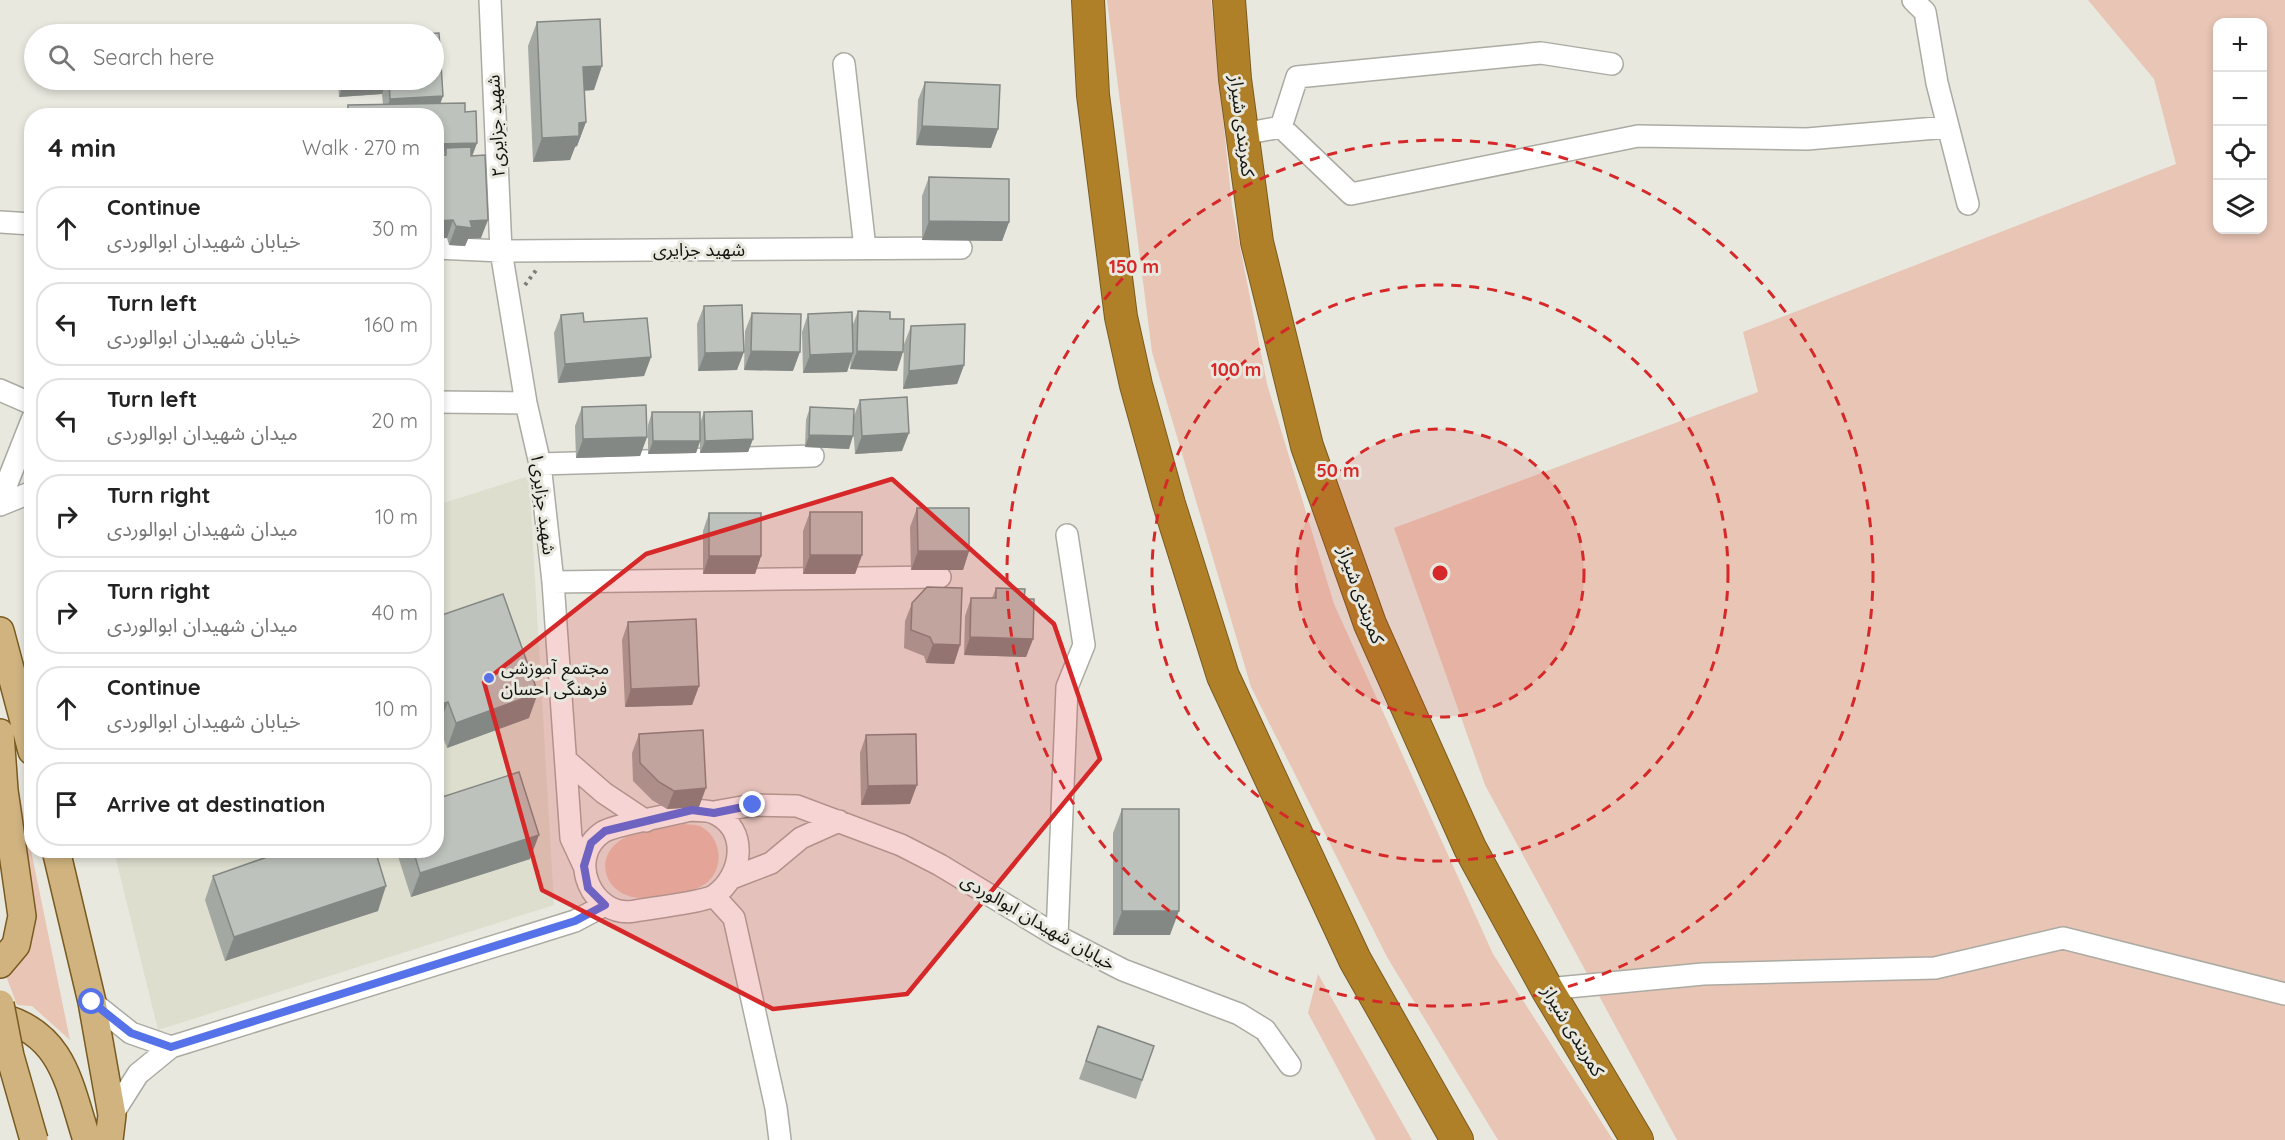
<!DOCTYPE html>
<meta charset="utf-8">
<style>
body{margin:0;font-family:Quicksand,"Noto Sans Arabic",sans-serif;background:#f6f6f6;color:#222}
.controls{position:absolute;right:18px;top:18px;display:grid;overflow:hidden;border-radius:12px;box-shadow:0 3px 9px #0003}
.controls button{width:54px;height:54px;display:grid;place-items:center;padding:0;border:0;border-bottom:2px solid #e0e0e0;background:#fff;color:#222;font:30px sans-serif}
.stop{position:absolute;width:18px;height:18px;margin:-14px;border:4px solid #5572e8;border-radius:50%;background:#fff}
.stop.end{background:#5572e8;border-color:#fff;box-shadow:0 2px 6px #0008}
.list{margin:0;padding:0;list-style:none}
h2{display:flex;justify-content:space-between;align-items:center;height:78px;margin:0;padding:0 24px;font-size:26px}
h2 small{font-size:20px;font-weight:400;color:#767676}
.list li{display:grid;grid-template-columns:39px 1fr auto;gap:18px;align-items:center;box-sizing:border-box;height:84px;margin:0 12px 12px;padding:0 12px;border:2px solid #e0e0e0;border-radius:24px}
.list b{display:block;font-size:22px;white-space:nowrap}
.list p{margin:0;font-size:20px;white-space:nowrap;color:#767676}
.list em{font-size:20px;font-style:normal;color:#767676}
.icon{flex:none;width:33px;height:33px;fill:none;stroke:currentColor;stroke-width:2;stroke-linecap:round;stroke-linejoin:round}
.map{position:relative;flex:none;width:2285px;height:1140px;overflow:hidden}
.search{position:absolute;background:#fff;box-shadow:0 3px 9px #0003;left:24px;top:24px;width:420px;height:66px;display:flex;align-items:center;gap:15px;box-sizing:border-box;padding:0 21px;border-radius:33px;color:#767676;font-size:22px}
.panel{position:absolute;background:#fff;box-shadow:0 3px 9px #0003;left:24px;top:108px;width:420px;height:750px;border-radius:24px}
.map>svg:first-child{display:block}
.built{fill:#dddece}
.green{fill:#e8c5b5;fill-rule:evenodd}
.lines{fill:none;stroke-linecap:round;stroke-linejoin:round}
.minor-casing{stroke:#ababa3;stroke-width:24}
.major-casing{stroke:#795a20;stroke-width:30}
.highway-casing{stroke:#795a20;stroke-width:34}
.path{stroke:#7d7d77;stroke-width:4;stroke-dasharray:3 4.5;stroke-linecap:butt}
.minor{stroke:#fff;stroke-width:21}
.major{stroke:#d0b37f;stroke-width:27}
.highway{stroke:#b08029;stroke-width:32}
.major-bridge-casing{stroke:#795a20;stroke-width:30;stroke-linecap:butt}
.major-bridge{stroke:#d0b37f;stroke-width:27}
.wall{fill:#a3a8a2}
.shaded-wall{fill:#848884}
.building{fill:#bdc3bc;stroke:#848884;stroke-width:1.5}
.route{stroke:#5572e8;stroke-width:8}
.marked{fill:#d62828;fill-opacity:0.2;stroke:#d62828;stroke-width:4.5;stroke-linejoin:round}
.ring{fill:none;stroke:#d62828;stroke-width:3;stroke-dasharray:10 8}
.poi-dot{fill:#5572e8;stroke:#e8e8df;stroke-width:2}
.labels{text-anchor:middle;stroke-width:6;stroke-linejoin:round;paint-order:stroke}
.street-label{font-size:18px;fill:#12120f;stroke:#e8e8df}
.poi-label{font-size:18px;fill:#12120f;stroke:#e8e8df;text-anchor:start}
.centre{fill:#d62828;stroke:#e8e8df;stroke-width:3}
.ring-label{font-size:18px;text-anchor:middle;font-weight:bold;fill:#d62828;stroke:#e8e8df;stroke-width:6;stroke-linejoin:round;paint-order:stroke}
</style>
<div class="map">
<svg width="2285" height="1140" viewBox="0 0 2285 1140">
<rect width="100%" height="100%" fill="#e8e8df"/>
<!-- built -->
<path class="built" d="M529 476 554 905 158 1030 114 851 436 850 437 505Z"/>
<!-- green -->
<path class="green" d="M1107 0H1211L1232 206 1267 384 1334 604 1493 954 1613 1140H1498L1387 957 1251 687 1152 352Z
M2088 0H2285V1140H1677L1485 785 1394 528 1758 392 1743 332 2176 164 2154 79ZM2218 22H2262V230H2218Z
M13 763 70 1040 32 1006 17 1005 6 976 27 949Z
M684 824C689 825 697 824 702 827 724 840 725 875 700 887 687 894 665 894 650 897 613 904 589 865 618 842 629 832 668 828 684 824Z
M1318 974 1412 1140H1376L1308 1013Z"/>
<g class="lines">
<!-- minor casing -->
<g class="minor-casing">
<path id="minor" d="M490 0 501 251 526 403 540 464 553 582 571 838 584 866
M1913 0 1925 12 1937 83 1968 204
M844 64 865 248
M1281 127 1351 194 1638 136 1807 139 1948 127
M1243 134 1281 127 1297 77 1541 53 1612 64
M0 222 32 224
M436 248 501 251 961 248
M0 390 32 404
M436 402 526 403
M540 464 813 456
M0 501 32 420
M0 505 32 492
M553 582 940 577
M566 760 604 793 646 821
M691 810C698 811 708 810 714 813 749 829 743 875 715 895 705 902 651 908 635 911 592 919 565 857 603 832 616 824 673 815 691 810Z
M714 812 753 805 797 806 901 845 940 865 1057 936 1123 970 1239 1014 1265 1030 1290 1065
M732 878 771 863 801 838 839 821
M714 896 734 918 776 1108 780 1140
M1057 936 1067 687 1084 645 1067 535
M1547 989 1703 974 1935 968 2063 938 2285 994
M92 1002 131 1033 171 1047
M112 1115 138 1074 171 1047 575 921 605 905"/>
</g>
<!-- major casing -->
<g class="major-casing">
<path id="major" d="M0 631 32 751
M0 733 4 790 22 916 16 945 0 964
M56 850 92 1002 112 1115 109 1140
M0 1017C64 1034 69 1085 87 1140"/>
</g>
<!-- highway casing -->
<g class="highway-casing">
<path id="highway" d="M1088 0 1093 95 1121 317 1136 385 1169 504 1223 676 1355 960 1457 1140
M1229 0 1235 79 1257 242 1307 446 1370 624 1470 848 1547 989 1637 1140"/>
</g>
<!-- path -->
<path class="path" d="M525 285 537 269"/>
<!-- minor -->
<use href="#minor" class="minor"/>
<!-- major -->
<use href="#major" class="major"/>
<!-- highway -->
<use href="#highway" class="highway"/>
<!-- major-bridge casing -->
<g class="major-bridge-casing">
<path id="major-bridge" d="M0 1004 10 1056 34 1140"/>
</g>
<!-- major-bridge -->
<use href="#major-bridge" class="major-bridge"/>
</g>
<!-- wall -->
<path class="wall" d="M537 22 594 90 584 91 586 122 577 146 575 147 570 160 533 162 528 46Z
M338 80H434L443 96 440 104 465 112 477 143 472 156 481 238 468 239 465 246 449 245 447 238 436 116H345L348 105H383L382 94 339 97Z
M925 82 998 129 991 148 916 145 918 100Z
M929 177 1009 222 1002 241 922 240V196Z
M704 306 737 370 698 371 697 324Z
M858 311 890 319 897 371 850 369 851 360 847 372 803 373 802 332 808 314 852 327Z
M752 313 793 371 744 370 745 331Z
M561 315 584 322 651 357 644 376 558 383 554 333Z
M911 326 964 365 957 384 903 389 904 344Z
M860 400 902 451 855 454 853 425 849 449 805 447 806 420 810 407 854 416Z
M582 407 647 437 640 456 576 458 575 426Z
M652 412 700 423 704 412 753 439 748 452 700 453V442L696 453 648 454V425Z
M917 508 969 551 963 570H911L910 527Z
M810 512 862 555 855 574H803V531Z
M709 513 761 556 755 574H703V531Z
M996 588 1024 599 1033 639 1026 657 964 655 965 616 971 598H992Z
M912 603 960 645 954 664 926 663 924 656 904 648 905 621Z
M436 617 529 718 447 748 439 726 436 727Z
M628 622 699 686 692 705 625 707 622 640Z
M639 734 699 807 667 809 652 800 633 781 632 753Z
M866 735 910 804 861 805 860 753Z
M1122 809 1170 935H1113V833Z
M396 850H436L530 859 411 897Z
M213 876 378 911 225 961 205 900Z
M1098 1026 1154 1046 1136 1099 1079 1079Z"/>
<!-- shaded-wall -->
<path class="shaded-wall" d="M602 66 594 90 574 91 583 67Z
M345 80H387L382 94 339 97Z
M443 96 436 115 384 116 390 99Z
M586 122 577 146 575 147 570 160 533 162 542 138 579 123Z
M922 126 998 129 991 148 916 145Z
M477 143 470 162 446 155V148L441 162H436V144Z
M453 220 447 238 436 239V221Z
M488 220 481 238 468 239 465 246 449 245 456 226 470 221Z
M929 221 1009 222 1002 241 922 240Z
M751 351 800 352 793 371 744 370Z
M857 351 903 352 897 371 850 369Z
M744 352 737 370 698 371 705 353Z
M853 353 847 372 803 373 810 355Z
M651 357 644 376 558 383 565 364Z
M964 365 957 384 903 389 909 371Z
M909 433 902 451 855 454 862 436Z
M809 435 853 436 849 449 805 447Z
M647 437 640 456 576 458 583 439Z
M753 439 748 452 700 453 705 441Z
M653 441H700L696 453 648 454Z
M918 551H969L963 570H911Z
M810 555H862L855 574H803Z
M709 556H761L755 574H703Z
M970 637 1033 639 1026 657 964 655Z
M933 644 960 645 954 664 926 663Z
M699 686 692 705 625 707 631 689Z
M538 693 529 718 447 748 456 723Z
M448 702 439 726 436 727V720L442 704Z
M917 785 910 804 861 805 868 786Z
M706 788 699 807 667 809 674 791Z
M539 835 530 859 411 897 420 873Z
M386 886 378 911 225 961 234 937Z
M1122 911H1179L1170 935H1113Z"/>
<!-- building -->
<path class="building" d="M600 19 602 66 583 67 586 122 579 123V136L542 138 537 22Z
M369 31 370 34H343L342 33Z
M439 33 443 96 390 99 389 80H434V34H420Z
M925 82 1000 85 998 129 922 126Z
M465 103V112L476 111 477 143 436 144V116H348V105Z
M471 147V156L485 155 488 220 470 221 472 228 456 226 453 220 436 221V155H446V148Z
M929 177 1009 179V222L929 221Z
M742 305 744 352 705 353 704 306Z
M858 311 890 312V319H904L903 352 857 351Z
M852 312 853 353 810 355 808 314Z
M583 313 584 322 647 318 651 357 565 364 561 315Z
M752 313 801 314 800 352 751 351Z
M965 324 964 365 909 371 911 326Z
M907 397 909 433 862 436 860 400Z
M646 405 647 437 583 439 582 407Z
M810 407 854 409 853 436 809 435Z
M752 411 753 439 705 441 704 412Z
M652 412H700V441H653Z
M917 508H969V551H918Z
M810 512H862V555H810Z
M709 513H761V556H709Z
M927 587 962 588 960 645 933 644 930 637 911 630 912 603Z
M996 588 1025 589 1024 599H1034L1033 639 970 637 971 598H996Z
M503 594 538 693 456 723 448 702 442 704 438 691 436 692V617Z
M696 619 699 686 631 689 628 622Z
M703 730 706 788 674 791 659 782 640 763 639 734Z
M916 734 917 785 868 786 866 735Z
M519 772 539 835 420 873 413 850H436V799Z
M1122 809H1179V911H1122Z
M287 850H375L386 886 234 937 213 876Z
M1098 1026 1154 1046 1142 1080 1086 1061Z"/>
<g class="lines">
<!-- route -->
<path class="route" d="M92 1002 131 1033 171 1047 575 921 605 905 588 888 584 866 591 843 605 831 692 810 714 813 753 805"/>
</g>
<!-- marked area -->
<path class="marked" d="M892 479 1054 624 1100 759 907 994 773 1009 542 890 484 682 646 554Z"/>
<!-- distance rings -->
<circle cx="1440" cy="573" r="144" fill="#d62828" fill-opacity=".12"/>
<g class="ring">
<circle cx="1440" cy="573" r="144"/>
<circle cx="1440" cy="573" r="288"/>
<circle cx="1440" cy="573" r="433"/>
</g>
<!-- markers -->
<circle class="poi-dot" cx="489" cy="678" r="6"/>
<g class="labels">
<!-- street labels -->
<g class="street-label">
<text transform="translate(496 126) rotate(-93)" y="6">شهید جزایری۲</text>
<text transform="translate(1242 126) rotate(83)" y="6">کمربندی شیراز</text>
<text x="699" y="256">شهید جزایری</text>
<text transform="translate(543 504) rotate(83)" y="6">شهید جزایری۱</text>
<text transform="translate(1361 595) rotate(70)" y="6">کمربندی شیراز</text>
<text transform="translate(1038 922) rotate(30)" y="6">خیابان شهیدان ابوالوردی</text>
<text transform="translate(1573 1031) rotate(59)" y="6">کمربندی شیراز</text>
</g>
<!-- poi labels -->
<g class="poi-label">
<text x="501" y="674">مجتمع آموزشی<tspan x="501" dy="21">فرهنگی احسان</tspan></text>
</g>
</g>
<circle cx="1440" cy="573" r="9" class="centre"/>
<g class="ring-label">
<text x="1134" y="273">150 m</text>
<text x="1236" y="376">100 m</text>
<text x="1338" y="477">50 m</text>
</g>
</svg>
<div class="controls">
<button>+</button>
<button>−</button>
<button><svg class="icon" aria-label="locate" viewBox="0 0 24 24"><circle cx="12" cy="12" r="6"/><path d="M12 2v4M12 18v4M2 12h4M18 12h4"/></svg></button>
<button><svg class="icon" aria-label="layers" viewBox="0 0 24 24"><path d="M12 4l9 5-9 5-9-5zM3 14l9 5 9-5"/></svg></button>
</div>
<div class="stop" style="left:92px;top:1002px"></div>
<div class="stop end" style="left:753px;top:805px"></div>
<div class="search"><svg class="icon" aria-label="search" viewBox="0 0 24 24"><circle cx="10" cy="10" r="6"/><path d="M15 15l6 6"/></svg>Search here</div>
<section class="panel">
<h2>4 min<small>Walk · 270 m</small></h2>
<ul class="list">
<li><svg class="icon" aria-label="ahead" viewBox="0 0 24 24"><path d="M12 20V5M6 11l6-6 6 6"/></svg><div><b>Continue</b><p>خیابان شهیدان ابوالوردی</p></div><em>30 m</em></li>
<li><svg class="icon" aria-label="left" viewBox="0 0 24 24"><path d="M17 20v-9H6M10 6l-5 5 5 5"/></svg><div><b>Turn left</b><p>خیابان شهیدان ابوالوردی</p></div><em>160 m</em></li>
<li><svg class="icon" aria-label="left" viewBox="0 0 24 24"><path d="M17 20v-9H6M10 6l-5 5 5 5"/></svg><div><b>Turn left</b><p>میدان شهیدان ابوالوردی</p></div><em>20 m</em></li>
<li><svg class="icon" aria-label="right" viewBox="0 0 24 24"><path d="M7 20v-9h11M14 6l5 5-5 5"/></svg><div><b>Turn right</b><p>میدان شهیدان ابوالوردی</p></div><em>10 m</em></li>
<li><svg class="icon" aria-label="right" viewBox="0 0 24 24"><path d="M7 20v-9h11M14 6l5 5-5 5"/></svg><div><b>Turn right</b><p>میدان شهیدان ابوالوردی</p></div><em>40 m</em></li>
<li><svg class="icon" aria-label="ahead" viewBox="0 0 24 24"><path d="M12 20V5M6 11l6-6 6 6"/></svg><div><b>Continue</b><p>خیابان شهیدان ابوالوردی</p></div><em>10 m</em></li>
<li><svg class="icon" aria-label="arrive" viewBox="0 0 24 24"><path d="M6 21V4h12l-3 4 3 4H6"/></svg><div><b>Arrive at destination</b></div></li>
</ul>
</section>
</div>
